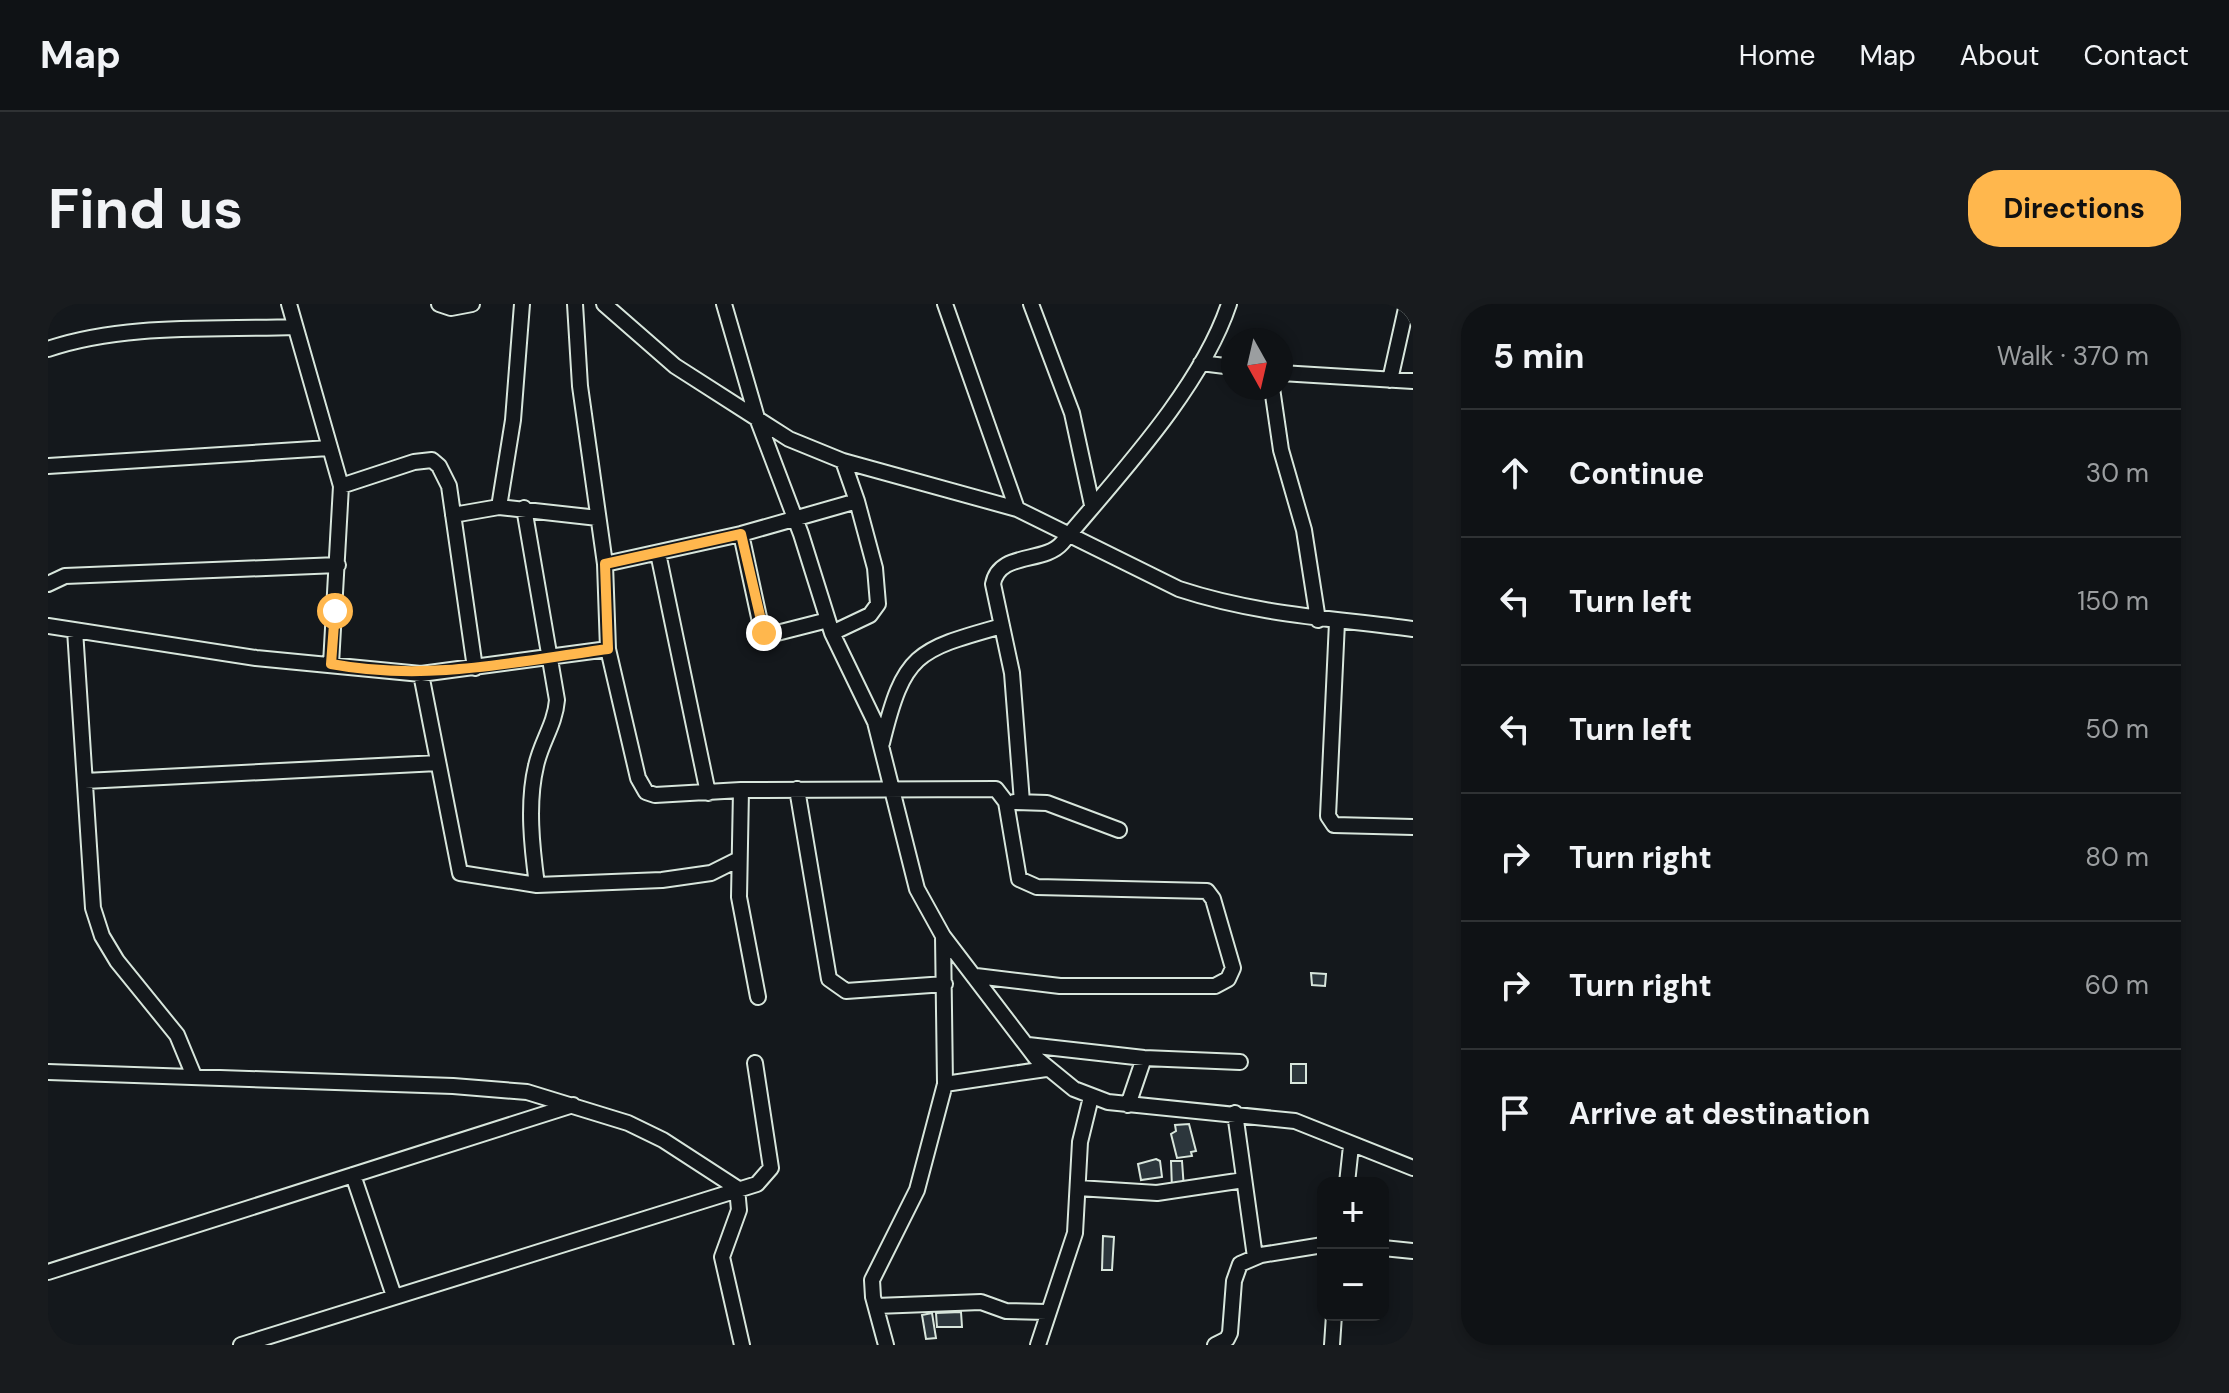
<!DOCTYPE html>
<meta charset="utf-8">
<style>
body{margin:0;font-family:"DM Sans",sans-serif;background:#181b1e;color:#f1f3f6}
.controls{position:absolute;right:24px;bottom:24px;display:grid;overflow:hidden;border-radius:16px;box-shadow:0 4px 12px #0003}
.controls button{width:72px;height:72px;display:grid;place-items:center;padding:0;border:0;border-bottom:2px solid #2f3234;background:#0f1215;color:#f1f3f6;font:40px sans-serif}
.compass{position:absolute;left:1173px;top:24px;width:72px;height:72px;border-radius:50%;background:#0f1215;box-shadow:0 4px 12px #0003;rotate:172deg}
.stop{position:absolute;width:24px;height:24px;margin:-18px;border:6px solid #ffb74d;border-radius:50%;background:#fff}
.stop.end{background:#ffb74d;border-color:#fff;box-shadow:0 2px 8px #0008}
.list{margin:0;padding:0;list-style:none}
h2{display:flex;justify-content:space-between;align-items:center;height:104px;margin:0;padding:0 32px;font-size:34px}
h2 small{font-size:26px;font-weight:400;color:#9b9ea0}
.list li{display:grid;grid-template-columns:52px 1fr auto;gap:24px;align-items:center;box-sizing:border-box;height:128px;padding:0 32px;border-top:2px solid #2f3234}
.list b{display:block;font-size:30px;white-space:nowrap}
.list em{font-size:26px;font-style:normal;color:#9b9ea0}
.icon{flex:none;width:44px;height:44px;fill:none;stroke:currentColor;stroke-width:2;stroke-linecap:round;stroke-linejoin:round}
.map{position:relative;flex:none;width:1365px;height:1041px;overflow:hidden;border-radius:32px}
header{display:flex;align-items:center;gap:48px;box-sizing:border-box;height:112px;padding:0 40px;background:#0f1215;border-bottom:2px solid #2f3234}
header strong{font-size:38px}
nav{display:flex;gap:44px;margin-inline-start:auto;font-size:28px}
.intro{display:flex;align-items:center;justify-content:space-between;box-sizing:border-box;height:192px;padding:0 48px}
h1{margin:0;font-size:56px}
.button{padding:20px 36px;border-radius:32px;background:#ffb74d;color:#111;font-size:28px;font-weight:700}
main{display:flex;gap:48px;padding:0 48px}
aside{flex:1;background:#0f1215;border-radius:32px;box-shadow:0 4px 12px #0003}
.map>svg:first-child{display:block}
.building{fill:#2c363c;stroke:#d8e6dc;stroke-width:2}
.lines{fill:none;stroke-linecap:round;stroke-linejoin:round}
.minor-casing{stroke:#d8e6dc;stroke-width:18}
.minor{stroke:#14181c;stroke-width:14}
.route{stroke:#ffb74d;stroke-width:10}
</style>
<header>
<strong>Map</strong>
<nav><a>Home</a><a>Map</a><a>About</a><a>Contact</a></nav>
</header>
<div class="intro"><h1>Find us</h1><a class="button">Directions</a></div>
<main>
<div class="map">
<svg width="1365" height="1041" viewBox="0 0 1365 1041">
<rect width="100%" height="100%" fill="#14181c"/>
<!-- building -->
<path class="building" d="M1263 669 1278 670 1277 682 1264 681Z
M1243 760H1258V779H1243Z
M1141 820 1148 847 1143 848 1144 852 1129 854 1123 830 1128 827 1127 821Z
M1108 855 1112 857 1114 873 1093 876 1090 860Z
M1123 857H1134L1136 885H1124Z
M1055 932 1066 933 1064 966H1054Z
M913 1008 914 1023H889L888 1009Z
M884 1009 888 1034 878 1035 874 1011Z"/>
<g class="lines">
<!-- minor casing -->
<g class="minor-casing">
<path id="minor" d="M241 0 293 182 366 158 384 156 391 162 401 182 427 364
M391 0 403 4 424 0
M527 0 532 82 557 260
M556 0 627 62 741 135 795 157 969 205 1131 285C1210 311 1284 314 1365 325
M676 0 709 114 753 230 784 329 827 418 869 585 895 632 988 754 1026 785 1060 798 1247 817 1365 864
M897 0 969 205
M983 0 1024 109 1044 201
M0 45C77 19 167 26 247 23
M1153 59 1185 63
M1233 69 1365 77
M1342 76 1359 0
M1224 84 1233 146 1256 226 1270 316
M795 157 809 197 693 230 557 260 560 345 590 474 598 488 607 491 693 486 948 485 958 498 971 575 989 583 1159 587 1165 595 1185 664 1180 675 1167 682H1012L928 672
M0 162 281 144
M451 203 465 116 474 0
M476 204 509 396C507 421 493 438 488 462 479 499 484 544 489 581
M405 211 451 203 550 214
M693 230 714 327 725 330 780 316
M610 249 660 489
M0 280 17 272 290 261
M1289 318 1280 512 1286 521 1365 523
M0 322 208 354 373 370 560 345
M27 326 45 604 54 632 69 657 129 731 146 772
M784 329 822 311 830 300 827 264 809 197
M283 360 293 182
M373 370 412 569 489 581 614 576 663 569 689 556
M834 439C856 349 868 346 954 322
M37 477 390 459
M749 485 781 675 798 687 897 680
M693 486 691 593 710 693
M966 498 999 499 1071 526
M974 498 964 369 945 280C951 247 996 260 1014 239 1071 171 1153 84 1181 0
M980 741 1096 754 1192 758
M0 768 405 782 479 788 580 819 615 836 689 884 691 906 674 953 694 1041
M897 780 998 765
M1080 801 1096 754
M1187 809 1207 953
M305 871 346 992
M1299 879 1303 842
M1030 884 1109 889 1196 876
M1335 944 1365 947
M0 968 525 801
M828 1002 933 998 958 1007 999 1008
M193 1041 709 880 723 864 707 759
M838 1041 825 993 824 976 869 886 897 780 895 632
M990 1041 1027 929 1032 838 1043 793
M1167 1041 1179 1035 1182 1029 1186 977 1192 960 1213 951 1275 941
M1284 1041 1286 1011"/>
</g>
<!-- minor -->
<use href="#minor" class="minor"/>
</g>
<g class="lines">
<!-- route -->
<path class="route" d="M287 307 283 360C379 378 465 358 560 345L557 260 693 230 716 329"/>
</g>
</svg>
<div class="controls">
<button>+</button>
<button>−</button>
</div>
<svg class="compass" viewBox="-18 -18 36 36"><path d="M0-13l5 13h-10z" fill="#e53935"/><path d="M0 13l5-13h-10z" fill="#9b9ea0"/></svg>
<div class="stop" style="left:287px;top:307px"></div>
<div class="stop end" style="left:716px;top:329px"></div>
</div>
<aside>
<h2>5 min<small>Walk · 370 m</small></h2>
<ul class="list">
<li><svg class="icon" aria-label="ahead" viewBox="0 0 24 24"><path d="M12 20V5M6 11l6-6 6 6"/></svg><div><b>Continue</b></div><em>30 m</em></li>
<li><svg class="icon" aria-label="left" viewBox="0 0 24 24"><path d="M17 20v-9H6M10 6l-5 5 5 5"/></svg><div><b>Turn left</b></div><em>150 m</em></li>
<li><svg class="icon" aria-label="left" viewBox="0 0 24 24"><path d="M17 20v-9H6M10 6l-5 5 5 5"/></svg><div><b>Turn left</b></div><em>50 m</em></li>
<li><svg class="icon" aria-label="right" viewBox="0 0 24 24"><path d="M7 20v-9h11M14 6l5 5-5 5"/></svg><div><b>Turn right</b></div><em>80 m</em></li>
<li><svg class="icon" aria-label="right" viewBox="0 0 24 24"><path d="M7 20v-9h11M14 6l5 5-5 5"/></svg><div><b>Turn right</b></div><em>60 m</em></li>
<li><svg class="icon" aria-label="arrive" viewBox="0 0 24 24"><path d="M6 21V4h12l-3 4 3 4H6"/></svg><div><b>Arrive at destination</b></div></li>
</ul>
</aside>
</main>
